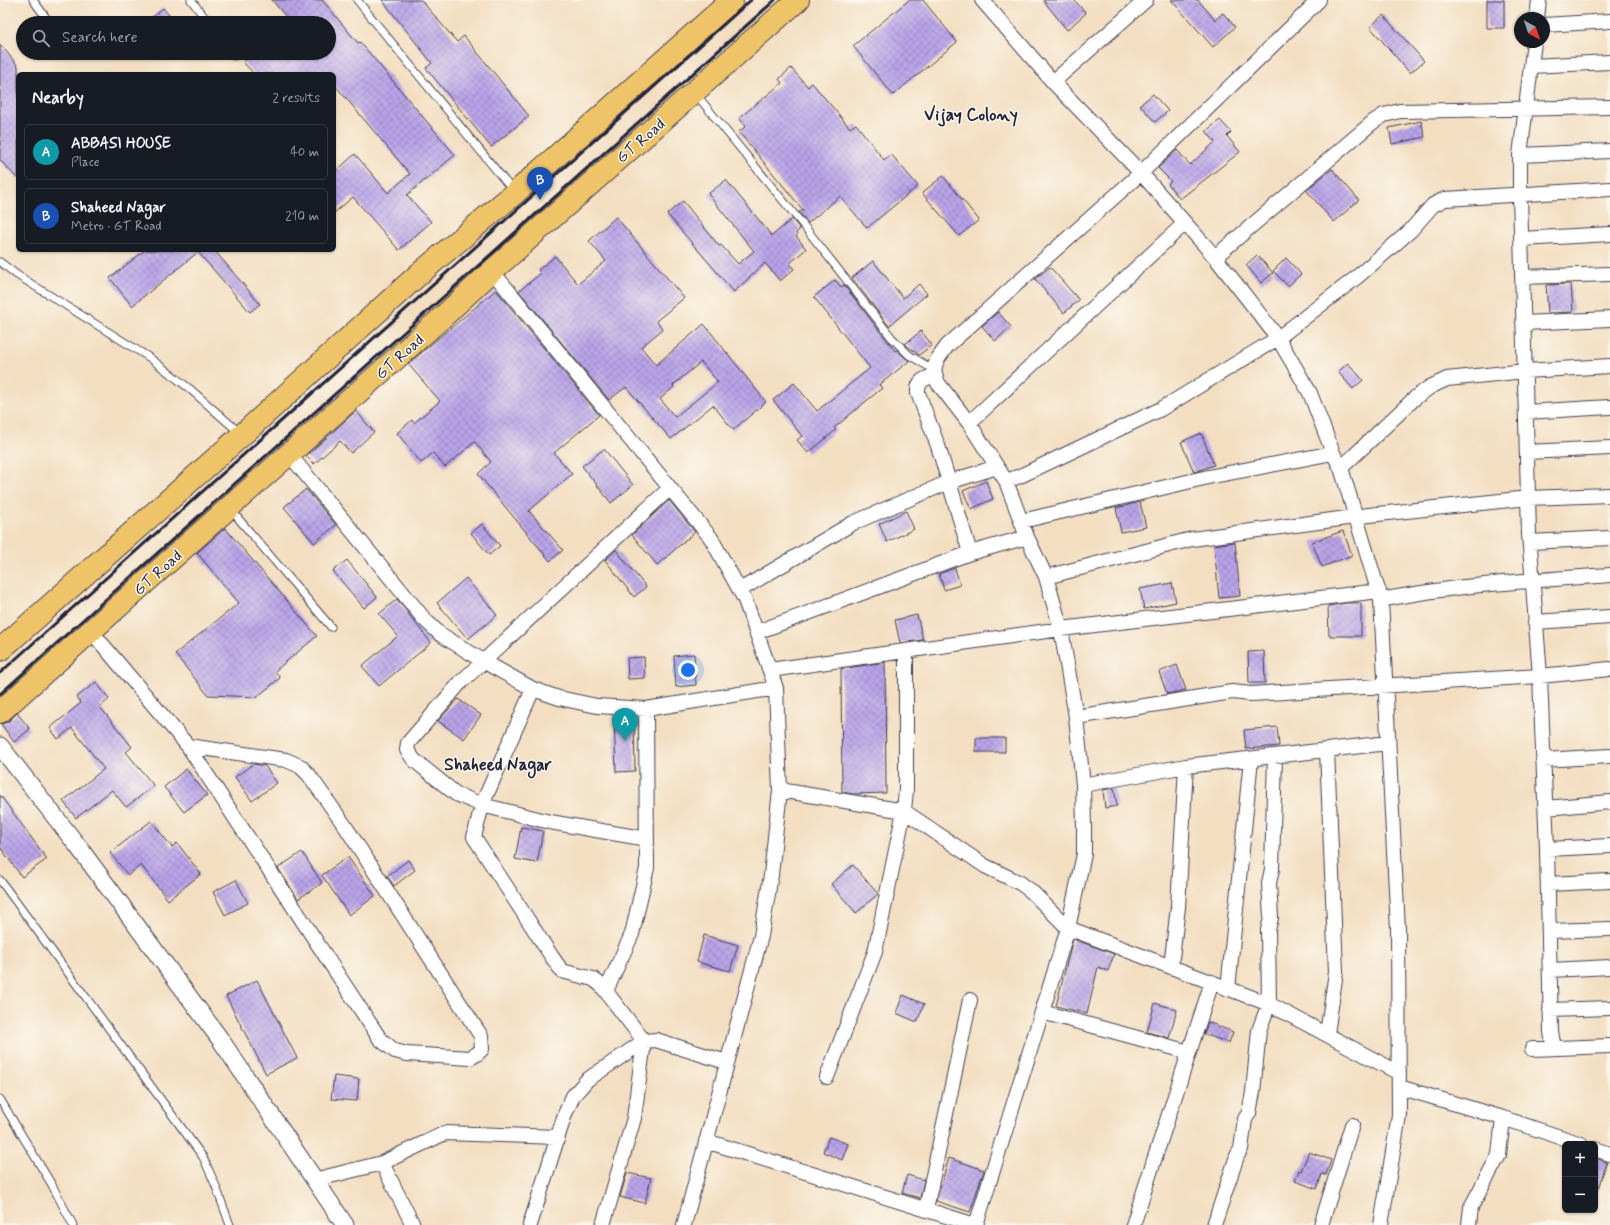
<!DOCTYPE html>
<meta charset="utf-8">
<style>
body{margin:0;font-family:Mynerve,sans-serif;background:#20242c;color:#f1f3f6}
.controls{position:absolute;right:12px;bottom:12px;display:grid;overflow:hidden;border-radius:6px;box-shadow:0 1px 3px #0004}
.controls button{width:36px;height:36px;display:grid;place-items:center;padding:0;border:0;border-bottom:1px solid #363941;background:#171b24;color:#f1f3f6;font:20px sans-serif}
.compass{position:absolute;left:1514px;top:12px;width:36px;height:36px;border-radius:50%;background:#171b24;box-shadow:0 1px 3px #0004;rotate:140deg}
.you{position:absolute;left:688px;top:670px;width:14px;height:14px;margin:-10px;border:3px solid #fff;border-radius:50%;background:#1a73e8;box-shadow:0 0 0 6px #1a73e833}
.badge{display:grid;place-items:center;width:26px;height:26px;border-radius:50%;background:#db2777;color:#fff;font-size:13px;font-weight:700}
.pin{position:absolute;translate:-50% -33px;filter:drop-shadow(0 1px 2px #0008)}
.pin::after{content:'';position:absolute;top:21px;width:14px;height:12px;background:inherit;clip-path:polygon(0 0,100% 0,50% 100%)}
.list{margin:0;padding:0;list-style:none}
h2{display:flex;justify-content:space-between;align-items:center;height:52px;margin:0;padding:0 16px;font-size:17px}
h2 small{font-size:13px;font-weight:400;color:#9ea1a6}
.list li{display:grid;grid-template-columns:26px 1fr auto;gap:12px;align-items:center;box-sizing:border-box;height:56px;margin:0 8px 8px;padding:0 8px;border:1px solid #363941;border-radius:6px}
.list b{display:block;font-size:15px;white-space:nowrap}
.list p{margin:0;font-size:13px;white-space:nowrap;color:#9ea1a6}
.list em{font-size:13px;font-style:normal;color:#9ea1a6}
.icon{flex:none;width:22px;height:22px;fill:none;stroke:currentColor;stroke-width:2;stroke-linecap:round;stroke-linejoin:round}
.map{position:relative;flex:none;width:1610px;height:1225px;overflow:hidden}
.search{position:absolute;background:#171b24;box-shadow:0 1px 3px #0004;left:16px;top:16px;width:320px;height:44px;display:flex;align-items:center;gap:10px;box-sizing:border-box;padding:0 14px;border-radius:22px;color:#9ea1a6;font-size:15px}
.panel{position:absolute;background:#171b24;box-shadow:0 1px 3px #0004;left:16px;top:72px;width:320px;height:180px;border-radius:6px}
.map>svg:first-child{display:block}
.building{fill:url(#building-cross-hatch);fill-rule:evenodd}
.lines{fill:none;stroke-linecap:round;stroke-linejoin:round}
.service-casing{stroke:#413e4f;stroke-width:9}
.minor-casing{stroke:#413e4f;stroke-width:16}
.tertiary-casing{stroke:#413e4f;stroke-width:19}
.trunk-casing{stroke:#413e4f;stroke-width:24}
.service{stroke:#fff;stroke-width:7}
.minor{stroke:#fff;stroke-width:14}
.tertiary{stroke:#fff;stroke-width:17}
.trunk{stroke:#efc469;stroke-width:22}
.rail{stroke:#22223b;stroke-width:3}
.labels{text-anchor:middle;stroke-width:3;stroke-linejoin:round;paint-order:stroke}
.street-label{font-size:16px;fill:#22223b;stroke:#fbf7ec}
.neighbourhood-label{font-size:17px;font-weight:bold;fill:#22223b;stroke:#fbf7ec}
</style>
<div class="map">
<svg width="1610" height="1225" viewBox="0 0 1610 1225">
<defs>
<pattern id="building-cross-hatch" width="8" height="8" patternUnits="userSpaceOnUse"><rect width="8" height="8" fill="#b9a4e9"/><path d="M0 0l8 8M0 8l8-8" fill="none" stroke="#9685be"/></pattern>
</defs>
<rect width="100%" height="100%" fill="#fbf7ec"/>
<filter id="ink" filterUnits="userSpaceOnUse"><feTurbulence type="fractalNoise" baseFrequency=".025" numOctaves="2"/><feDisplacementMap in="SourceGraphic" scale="8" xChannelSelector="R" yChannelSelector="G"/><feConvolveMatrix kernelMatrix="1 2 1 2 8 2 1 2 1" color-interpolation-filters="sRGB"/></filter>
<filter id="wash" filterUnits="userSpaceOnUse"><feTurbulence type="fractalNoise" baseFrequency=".012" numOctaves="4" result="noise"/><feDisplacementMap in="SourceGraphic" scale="16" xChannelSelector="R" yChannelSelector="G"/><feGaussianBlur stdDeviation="0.9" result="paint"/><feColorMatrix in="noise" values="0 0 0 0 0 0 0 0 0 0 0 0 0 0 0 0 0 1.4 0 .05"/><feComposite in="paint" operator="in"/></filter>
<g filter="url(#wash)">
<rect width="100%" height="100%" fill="#f3dec1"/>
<g id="blocks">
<!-- building -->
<path class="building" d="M272 0H322L358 43 360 42 455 155 407 195 431 222 399 250 353 197 334 213V173L355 154 388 193 410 174 334 84V74H254L243 62 254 53H329V23H291Z
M382 0H421L457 42 464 36 529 116 491 147 426 68 432 63Z
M909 0H923L957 42 893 95 853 46Z
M1043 0H1074L1086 13 1067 30Z
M1171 0H1198L1215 20 1223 13 1235 27 1213 47Z
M1487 0H1504V28H1487Z
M163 8 176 23H146Z
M1383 15 1424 61 1410 73 1370 27Z
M0 44 18 66V179L0 160Z
M791 68 808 87 812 83 850 128 856 124 884 160 891 154 918 186 867 228 840 196 808 223 799 212 803 210 739 132 746 126 739 118 782 83 779 79Z
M1153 94 1168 111 1155 122 1140 105Z
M1220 120 1231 132 1227 136 1240 152 1180 199 1168 184 1171 181 1158 168 1177 150 1190 165 1215 142 1206 131Z
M1421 121 1425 137 1392 144 1389 128Z
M1332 169 1359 200 1334 222 1306 190Z
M943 176 979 220 959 236 922 193Z
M726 180 772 236 792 219 800 229 796 233 797 235 796 236 806 249 789 264 794 269 780 281 765 263 734 292 667 214 683 201 719 246 721 245 738 264 754 251 708 194Z
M616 217 684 298 656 321 663 329 641 347 656 365 704 324 766 402 733 430 713 405 671 439 626 387 609 400 519 291 541 273 538 270 555 256 578 284 606 261 589 241ZM701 362 718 382 675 417 660 399 674 387 673 385Z
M145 250H214L260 304 250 312 198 252 132 306 110 278Z
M1257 255 1273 273 1261 283 1246 265Z
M1286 258 1301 274 1288 286 1273 271Z
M873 261 903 298 919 284 927 294 889 326 852 278Z
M1050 267 1079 300 1064 313 1035 279Z
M835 280 841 287 844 285 895 351 897 350 909 361 879 385 882 388 834 428 836 430 808 453 797 440 802 436 773 400 794 383 817 411 870 368 814 297Z
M1571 284 1573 312 1548 313 1546 285Z
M496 290 599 415 554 453 572 474 529 511 563 550 550 561 478 474 491 462 475 442 445 467 433 453 421 463 397 433 412 420 414 423 440 401 408 364Z
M998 312 1011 327 995 341 982 326Z
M921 331 932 345 919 355 905 344Z
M1348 363 1363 380 1353 389 1338 372Z
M356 411 374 432 351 453 340 441 314 464 306 456Z
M1201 433 1214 465 1194 472 1181 442Z
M604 449 633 485 611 503 582 466Z
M986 481 993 499 971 509 963 491Z
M306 489 336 525 314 543 284 507Z
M669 500 695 532 657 565 632 535Z
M1140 502 1146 527 1121 532 1116 508Z
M906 511 914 529 887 542 879 524Z
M482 524 500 546 489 555 471 533Z
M225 528 317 636 275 671 280 678 257 697 208 695 175 654 239 603 197 553Z
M1343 531 1352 555 1322 567 1312 542Z
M1235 542 1240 596 1219 598 1214 545Z
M616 550 646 587 634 597 605 560Z
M347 560 377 597 364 608 333 571Z
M955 568 960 585 944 590 939 574Z
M466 578 497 615 468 639 437 603Z
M1172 583 1176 602 1144 609 1140 589Z
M397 599 431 643 379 686 362 666 398 636 379 614Z
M1346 603H1361V636H1329L1328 606Z
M917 615 923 640 900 643 895 620Z
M1264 651 1265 683H1249L1248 652Z
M694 654 696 685 676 687 674 656Z
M644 657 645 678 628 679 627 658Z
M885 662 886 793 853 794 842 792 841 669Z
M1177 665 1186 690 1167 694 1159 672Z
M96 682 109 699 100 707 132 747 126 752 154 786 126 807 112 790 76 818 63 801 104 769 72 728 58 739 50 728 81 703 77 697Z
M458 699 481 715 464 739 438 721Z
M17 713 30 729 14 742 1 724 8 722Z
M614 716 634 717 635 771 616 772Z
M1277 727 1279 746 1246 749 1244 730Z
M976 738H1005V752H976Z
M253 764 265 766 277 783 252 801 235 777Z
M186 769 207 795 184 812 164 787Z
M1114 788 1117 806 1105 808 1103 790Z
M0 795 47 859 22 877 0 847Z
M151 821 172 847 177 843 201 874 168 900 141 865 128 875 110 853Z
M521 827 543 831 537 863 515 859Z
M302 852 322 883 298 899 278 868Z
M348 857 375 896 349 915 322 875Z
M408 860 415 870 394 886 387 876Z
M853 865 878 894 856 913 831 884Z
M236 880 248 903 225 915 213 892Z
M704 935 738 945 730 971 697 962Z
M1073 939 1114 954 1108 971 1098 967 1087 1014 1056 1006Z
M257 980 297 1058 266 1074 226 996Z
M903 995 924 1004 917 1022 896 1013Z
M1155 1003 1177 1010 1169 1038 1147 1032Z
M1208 1022 1233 1032 1229 1043 1204 1034Z
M334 1076 359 1079 357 1101 331 1099Z
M829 1137 848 1144 842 1160 823 1152Z
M1309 1152 1331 1160 1326 1175 1322 1174 1317 1189 1295 1181 1299 1170 1301 1171Z
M949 1158 984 1170 970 1212 936 1201Z
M1595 1158 1607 1162 1597 1191H1595Z
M627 1173 651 1178 645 1203 620 1197Z
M907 1175 924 1180 920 1198 902 1193Z"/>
</g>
</g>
<g filter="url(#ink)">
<use href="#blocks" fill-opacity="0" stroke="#413e4f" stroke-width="1"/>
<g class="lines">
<!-- service casing -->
<g class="service-casing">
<path id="service" d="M33 0 50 23
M191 0 209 23
M357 0 514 192
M232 53 234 56
M695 93 808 231 892 338 909 355 934 370
M0 262 17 275 150 358 190 389 240 433
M231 510 331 627
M0 880 203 1157 215 1184 230 1225
M0 1099 52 1185 73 1225"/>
</g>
<!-- minor casing -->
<g class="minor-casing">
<path id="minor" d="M982 0 1053 82 1141 173 1185 223 1215 257 1278 338 1310 393 1333 453 1341 468 1381 600 1398 929 1399 1115 1381 1225
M1537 18 1539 0
M1544 25 1610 21
M1534 42 1520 155V194L1529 534 1540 676 1547 849 1551 1032 1554 1048
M1531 66 1610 62
M1053 82 1146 0
M1520 155 1610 151
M1521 239 1610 234
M1215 257 1373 122 1384 115 1400 111 1610 107
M492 271 711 538 745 600 776 688 780 790 771 875 761 936 684 1225
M1522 277 1610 274
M1523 323 1610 319
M935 376C925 378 917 381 918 393L938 446 949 482 997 467
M1526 412 1610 407
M969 423 1185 223
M1527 452 1610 448
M289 454 425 620 440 634 483 661 533 689 559 698 597 706 646 709 776 688
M1341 468 1416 397 1430 387 1447 379 1525 371 1610 366
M1006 481 1020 476 1161 409 1278 338 1357 277 1410 231 1433 205 1445 199 1610 189
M1022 521 1208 477 1333 453
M1530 542 1610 538
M1046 577 1192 539 1369 515 1528 498 1610 495
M740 590 853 523 949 482 970 553
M1381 600C1456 585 1534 580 1610 575
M1535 622 1610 617
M91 631 188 746 380 1039 395 1051 407 1054 470 1058 477 1054 482 1049 481 1036 345 826 309 775 300 766 286 760 188 746
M757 632 970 553 1027 537
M770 670 1061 629 1379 591
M533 689 482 805 474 837 552 957 562 971 593 979 601 985 644 1041 634 1118 603 1225
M1076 717 1232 692 1251 694 1540 676 1610 669
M1327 750 1336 972 1327 1034
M1543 760 1610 756
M1083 785 1186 766 1388 743
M780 790 904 811 985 866 1020 883 1031 891 1068 928 1269 1004 1399 1073
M1546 808 1610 802
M647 839 550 822 482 805 456 794 414 760 407 750 408 743 460 683 670 488
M1547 849 1610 846
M1548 884 1610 881
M1549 931 1610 929
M1171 967 1178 907 1186 766
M1550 970 1610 967
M1228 989 1251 759
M606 991 632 934 647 868 646 709
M1550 1010 1610 1008
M1042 1012 1189 1052
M1532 1049 1610 1046
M827 1077 875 952 904 811 906 789V651
M1399 1087 1503 1118 1581 1144
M706 1141 975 1225
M1595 1149 1610 1154
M382 1163 413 1225
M314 1180 382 1163 445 1133 557 1137
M926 1209 970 1000
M530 1225 565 1114 573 1096 587 1080 644 1041 656 1040 726 1062
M976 1225 1068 928 1084 854V827L1083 785 1076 717 1061 629 1046 577 1027 537 1006 481 969 423 938 383 934 370 937 360 947 346 1141 173 1319 0
M1133 1225 1212 982
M1214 1225 1237 1156 1241 1149 1245 1119 1249 1113 1253 1092 1259 1030 1269 1004 1268 930 1271 918 1269 883 1272 869 1275 756
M1321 1225 1352 1125
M1469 1225 1471 1207 1499 1155 1503 1118"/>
</g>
<!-- tertiary casing -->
<g class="tertiary-casing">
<path id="tertiary" d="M0 746 77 845 220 1039 345 1225"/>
</g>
<!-- trunk casing -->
<g class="trunk-casing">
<path id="trunk" d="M0 650 242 435 418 275 515 193 732 0
M0 712 447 313 492 271 798 0"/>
</g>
<!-- service -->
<use href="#service" class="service"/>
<!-- minor -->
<use href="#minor" class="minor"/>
<!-- tertiary -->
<use href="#tertiary" class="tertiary"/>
<!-- trunk -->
<use href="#trunk" class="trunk"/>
<!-- rail -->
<path class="rail" d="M0 673 751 0
M0 694 775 0"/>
</g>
</g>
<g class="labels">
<!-- street labels -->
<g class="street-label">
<text transform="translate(640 140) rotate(-41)" y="6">GT Road</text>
<text transform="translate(399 356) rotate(-42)" y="6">GT Road</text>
<text transform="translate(157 572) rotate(-42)" y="6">GT Road</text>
</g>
<!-- neighbourhood labels -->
<g class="neighbourhood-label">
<text x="971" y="120">Vijay Colony</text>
<text x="498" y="770">Shaheed Nagar</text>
</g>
</g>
</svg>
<div class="controls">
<button>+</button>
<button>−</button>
</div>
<svg class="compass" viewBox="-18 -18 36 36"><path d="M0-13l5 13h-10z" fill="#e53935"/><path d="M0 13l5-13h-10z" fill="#9ea1a6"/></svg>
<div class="you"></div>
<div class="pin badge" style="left:625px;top:741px;background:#0f9aa8">A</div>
<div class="pin badge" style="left:540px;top:200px;background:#1a4fb4">B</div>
<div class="search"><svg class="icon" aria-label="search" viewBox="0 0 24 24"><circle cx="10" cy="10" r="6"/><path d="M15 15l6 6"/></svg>Search here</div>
<section class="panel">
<h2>Nearby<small>2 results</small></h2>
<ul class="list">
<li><span class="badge" style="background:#0f9aa8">A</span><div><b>ABBASI HOUSE</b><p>Place</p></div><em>40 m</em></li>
<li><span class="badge" style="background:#1a4fb4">B</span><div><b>Shaheed Nagar</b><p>Metro · GT Road</p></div><em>210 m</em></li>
</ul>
</section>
</div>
